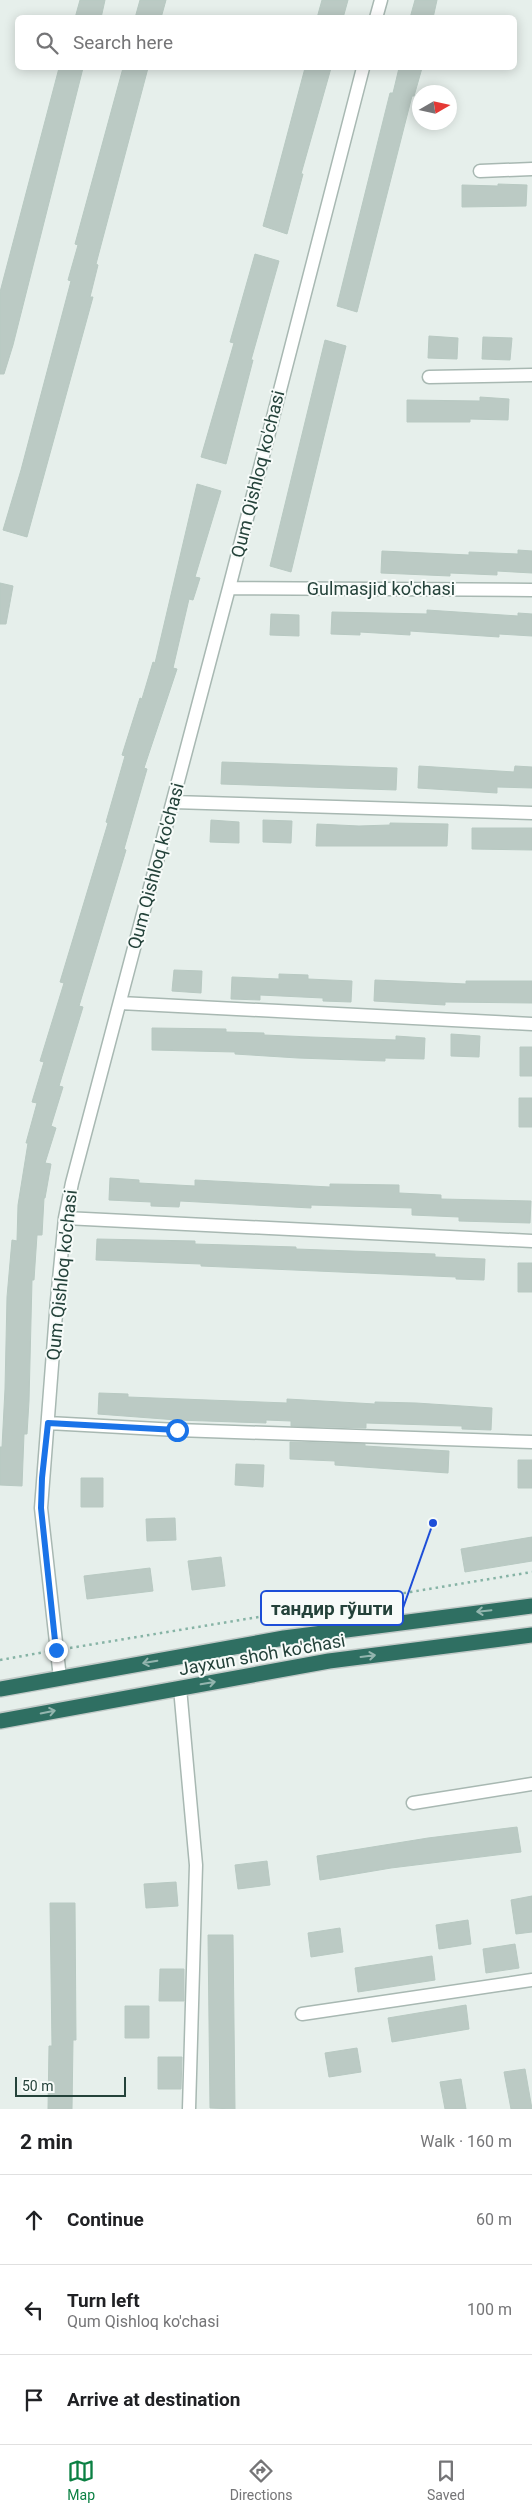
<!DOCTYPE html>
<meta charset="utf-8">
<style>
body{margin:0;font-family:Roboto,sans-serif;background:#f2f2f2;color:#202124}
.compass{position:absolute;left:412px;top:85px;width:45px;height:45px;border-radius:50%;background:#fff;box-shadow:0 2px 12px #0003;rotate:81deg}
.scale{position:absolute;left:15px;bottom:12px;width:111px;box-sizing:border-box;padding-left:5px;border:2px solid #24423a;border-top:0;font-size:14px;line-height:18px;white-space:nowrap;color:#24423a;-webkit-text-stroke:4px #f7fbf9;paint-order:stroke}
.stop{position:absolute;width:15px;height:15px;margin:-11px;border:4px solid #1a73e8;border-radius:50%;background:#fff}
.stop.end{background:#1a73e8;border-color:#fff;box-shadow:0 1px 5px #0008}
.list{margin:0;padding:0;list-style:none}
h2{display:flex;justify-content:space-between;align-items:center;height:65px;margin:0;padding:0 20px;font-size:21px}
h2 small{font-size:16px;font-weight:400;color:#757577}
.list li{display:grid;grid-template-columns:32px 1fr auto;gap:15px;align-items:center;box-sizing:border-box;height:90px;padding:0 20px;border-top:1px solid #e0e0e0}
.list b{display:block;font-size:19px;white-space:nowrap}
.list p{margin:0;font-size:16px;white-space:nowrap;color:#757577}
.list em{font-size:16px;font-style:normal;color:#757577}
.icon{flex:none;width:28px;height:28px;fill:none;stroke:currentColor;stroke-width:2;stroke-linecap:round;stroke-linejoin:round}
.map{position:relative;flex:none;width:532px;height:2109px;overflow:hidden}
.search{position:absolute;background:#fff;box-shadow:0 2px 12px #0003;left:15px;right:15px;top:15px;height:55px;display:flex;align-items:center;gap:12px;box-sizing:border-box;padding:0 18px;border-radius:8px;color:#757577;font-size:19px}
.sheet{height:335px;background:#fff}
nav{display:flex;justify-content:space-around;align-items:center;box-sizing:border-box;height:70px;border-top:1px solid #e0e0e0;background:#fff;font-size:14px;color:#757577}
nav a{display:grid;justify-items:center;gap:2px}
nav .on{color:#0b8043}
.map>svg:first-child{display:block}
.building{fill:#bbcac4;stroke:#b8c9c2}
.lines{fill:none;stroke-linecap:round;stroke-linejoin:round}
.street-casing{stroke:#a8b8b2;stroke-width:15}
.highway-casing{stroke:#c2cac8;stroke-width:18}
.path{stroke:#86b3a5;stroke-width:2.5;stroke-dasharray:2.5 4;stroke-linecap:butt}
.street{stroke:#fff;stroke-width:12}
.highway{stroke:#2f6f62;stroke-width:15}
.oneway{stroke:#93b5ae}
.route{stroke:#1a73e8;stroke-width:6}
.labels{text-anchor:middle;stroke-width:4;stroke-linejoin:round;paint-order:stroke}
.street-label{font-size:18px;fill:#24423a;stroke:#f7fbf9}
.leader{fill:none;stroke:#1d4ed8;stroke-width:2}
.callout-dot{fill:#1d4ed8;stroke:#f7fbf9;stroke-width:2}
.callout{fill:#f7fbf9;stroke:#1d4ed8;stroke-width:2}
.callout-label{font-size:19px;text-anchor:middle;font-weight:bold;fill:#24423a}
</style>
<div class="map">
<svg width="532" height="2109" viewBox="0 0 532 2109">
<rect width="100%" height="100%" fill="#e6efeb"/>
<!-- building -->
<path class="building" d="M80 0H105L101 18H75Z
M140 0H166L161 18H135Z
M322 0H348L343 18H317Z
M415 0H437L433 18H410Z
M59 68H83L13 345 4 374H0V292Z
M123 68H148L96 264 98 265 90 297H93L27 537 3 530 21 470 71 281 68 280 78 245 75 244Z
M305 68H331L301 174H303L287 234 263 226Z
M399 68H422L414 96H412L357 312 337 306 390 93H393Z
M498 184 527 185 526 206 462 207V185L498 186Z
M255 254 279 261 251 360H253L226 464 201 457 234 343 230 342Z
M429 336 458 338 457 359 428 358Z
M483 337 512 338 510 360 482 359Z
M325 340 346 346 291 572 270 566Z
M480 397 509 399 508 420 470 419V422H407V400L480 401Z
M197 484 221 491 195 577 200 578 193 600 189 599 173 668 177 669 144 768 147 769 124 849 126 850 79 1006 83 1007 59 1086 63 1087 51 1126 56 1128 45 1163 51 1164 45 1198H44L42 1235H37L34 1280H32L29 1401 27 1434H24L22 1486 0 1485V1447H2L5 1389 7 1297 12 1240 17 1241 18 1205 28 1143H26L37 1103 32 1102 44 1062 40 1061 64 983 60 982 108 823 106 822 125 756 122 755 140 698 142 699 153 662 155 663Z
M518 550 532 551V573L497 571V575L450 573V576L381 573 382 551 469 555V552L518 554Z
M0 583 13 586 6 624H0Z
M427 610 518 616V613L532 614V636L499 634V637L410 631V635L360 632V635L331 634 332 612 427 614Z
M271 614 299 615V636L270 635Z
M222 762 397 768 396 790 221 784Z
M419 766 514 772 515 766 532 767V788L497 787V793L418 788Z
M211 820 239 822V843L210 842Z
M263 820 292 821 291 843 263 842Z
M390 823 448 824 447 846H316L317 824 359 826 390 825Z
M472 828H532V850L472 849Z
M174 970 202 971 201 993 172 991Z
M279 974 308 975V979L352 981 351 1002 323 1001V998L260 995V1000L231 999 232 977 279 979Z
M375 980 466 984V981H532V1003L445 1002V1005L374 1001Z
M152 1028 226 1029V1032L264 1033V1035L311 1037 396 1040V1036L425 1038 424 1059 385 1058V1061L298 1058 235 1054V1052L152 1050Z
M451 1034 480 1036 479 1057 451 1056Z
M520 1047H532V1076H520Z
M519 1098H532V1127H519Z
M110 1178 139 1180V1183L195 1186V1180L330 1187V1184L399 1185V1193L441 1195V1199L531 1201 530 1223 459 1221V1217L412 1215V1208L311 1205V1208L180 1201 179 1207 151 1206V1202L109 1200Z
M97 1239 195 1241V1244L296 1247V1249L435 1254V1257L485 1259 484 1280 456 1279V1277L201 1266V1264L96 1260Z
M518 1263H532V1292H518Z
M99 1393 128 1394V1397L287 1403V1399L375 1404V1402L416 1403 492 1408 491 1430 462 1429V1426L366 1423V1428L291 1426V1421L266 1420V1423L177 1420 98 1414Z
M290 1442 365 1444V1446L449 1451 448 1473 335 1465V1461L290 1459Z
M518 1460H532V1488H518Z
M236 1464 264 1465 263 1487 235 1485Z
M81 1478H103V1507H81Z
M175 1518 176 1540 147 1541 146 1519Z
M532 1537V1561L465 1572 461 1549Z
M221 1557 225 1586 192 1590 188 1561Z
M150 1568 153 1591 87 1599 84 1576Z
M517 1827 521 1852 391 1868 320 1880 317 1856 428 1838Z
M267 1861 270 1885 238 1889 235 1865Z
M176 1882 178 1906 146 1908 144 1884Z
M532 1896V1932L516 1934 511 1900Z
M50 1903H75L76 2040H73L72 2109H48L49 2046H52Z
M468 1920 471 1944 439 1949 436 1925Z
M340 1928 343 1952 311 1957 308 1933Z
M208 1935H233L235 2109 210 2108Z
M515 1944 519 1968 486 1973 483 1949Z
M432 1956 435 1980 358 1992 355 1968Z
M160 1969H184V2001H159Z
M466 2005 469 2029 392 2042 388 2018Z
M125 2006H149V2038H125Z
M357 2048 361 2072 329 2077 325 2053Z
M158 2057H182L181 2089H158Z
M525 2069 532 2109H511L504 2072Z
M461 2079 466 2109H445L440 2082Z"/>
<g class="lines">
<!-- street casing -->
<g class="street-casing">
<path id="street" d="M376 18 381 0
M480 171 532 169
M429 377 532 375
M229 588 532 590
M173 802 532 813
M120 1003 532 1024
M65 1218 532 1241
M48 1423 177 1430 532 1442
M60 1678 41 1508 57 1300 65 1218 72 1183 229 588 363 68
M180 1688 196 1865 189 2109
M413 1803 532 1784
M302 2014 532 1980"/>
</g>
<!-- highway casing -->
<g class="highway-casing">
<path id="highway" d="M0 1689 284 1638 532 1606
M0 1721 329 1661 532 1635"/>
</g>
<!-- path -->
<path class="path" d="M70 1648 532 1572
M0 1660 45 1652"/>
<!-- street -->
<use href="#street" class="street"/>
<!-- highway -->
<use href="#highway" class="highway"/>
</g>
<!-- one-way arrows -->
<defs><path id="oneway-shaft" d="M-6 0H5M1.5-3L5.5 0L1.5 3" fill="none" stroke-width="1.6" stroke-linecap="round" stroke-linejoin="round" transform="scale(1.25)"/></defs>
<g class="oneway">
<use href="#oneway-shaft" transform="translate(484 1611) rotate(174)"/>
<use href="#oneway-shaft" transform="translate(368 1656) rotate(-7)"/>
<use href="#oneway-shaft" transform="translate(150 1662) rotate(170)"/>
<use href="#oneway-shaft" transform="translate(208 1683) rotate(-10)"/>
<use href="#oneway-shaft" transform="translate(48 1712) rotate(-11)"/>
</g>
<g class="lines">
<!-- route -->
<path class="route" d="M56 1650 41 1508 42 1478 48 1423 177 1430"/>
</g>
<g class="labels">
<!-- street labels -->
<g class="street-label">
<text transform="translate(258 474) rotate(-76)" y="6">Qum Qishloq ko'chasi</text>
<text x="381" y="595">Gulmasjid ko'chasi</text>
<text transform="translate(156 866) rotate(-75)" y="6">Qum Qishloq ko'chasi</text>
<text transform="translate(62 1275) rotate(-84)" y="6">Qum Qishloq ko'chasi</text>
<text transform="translate(262 1655) rotate(-10)" y="6">Jayxun shoh ko'chasi</text>
</g>
</g>
<!-- callouts -->
<path class="leader" d="M433 1523L403 1608"/>
<circle class="callout-dot" cx="433" cy="1523" r="5"/>
<rect class="callout" x="261" y="1591" width="142" height="34" rx="5"/>
<g class="callout-label">
<text x="332" y="1615">тандир гўшти</text>
</g>
</svg>
<svg class="compass" viewBox="-18 -18 36 36"><path d="M0-13l5 13h-10z" fill="#e53935"/><path d="M0 13l5-13h-10z" fill="#757577"/></svg>
<div class="scale">50 m</div>
<div class="stop" style="left:177px;top:1430px"></div>
<div class="stop end" style="left:56px;top:1650px"></div>
<div class="search"><svg class="icon" aria-label="search" viewBox="0 0 24 24"><circle cx="10" cy="10" r="6"/><path d="M15 15l6 6"/></svg>Search here</div>
</div>
<section class="sheet">
<h2>2 min<small>Walk · 160 m</small></h2>
<ul class="list">
<li><svg class="icon" aria-label="ahead" viewBox="0 0 24 24"><path d="M12 20V5M6 11l6-6 6 6"/></svg><div><b>Continue</b></div><em>60 m</em></li>
<li><svg class="icon" aria-label="left" viewBox="0 0 24 24"><path d="M17 20v-9H6M10 6l-5 5 5 5"/></svg><div><b>Turn left</b><p>Qum Qishloq ko'chasi</p></div><em>100 m</em></li>
<li><svg class="icon" aria-label="arrive" viewBox="0 0 24 24"><path d="M6 21V4h12l-3 4 3 4H6"/></svg><div><b>Arrive at destination</b></div></li>
</ul>
</section>
<nav>
<a class="on"><svg class="icon" aria-label="map" viewBox="0 0 24 24"><path d="M3 6l6-2 6 2 6-2v14l-6 2-6-2-6 2zM9 4v14M15 6v14"/></svg>Map</a>
<a><svg class="icon" aria-label="directions" viewBox="0 0 24 24"><path d="M12 3l9 9-9 9-9-9zM9 14v-3h6M13 9l2 2-2 2"/></svg>Directions</a>
<a><svg class="icon" aria-label="saved" viewBox="0 0 24 24"><path d="M7 4h10v16l-5-4-5 4z"/></svg>Saved</a>
</nav>
